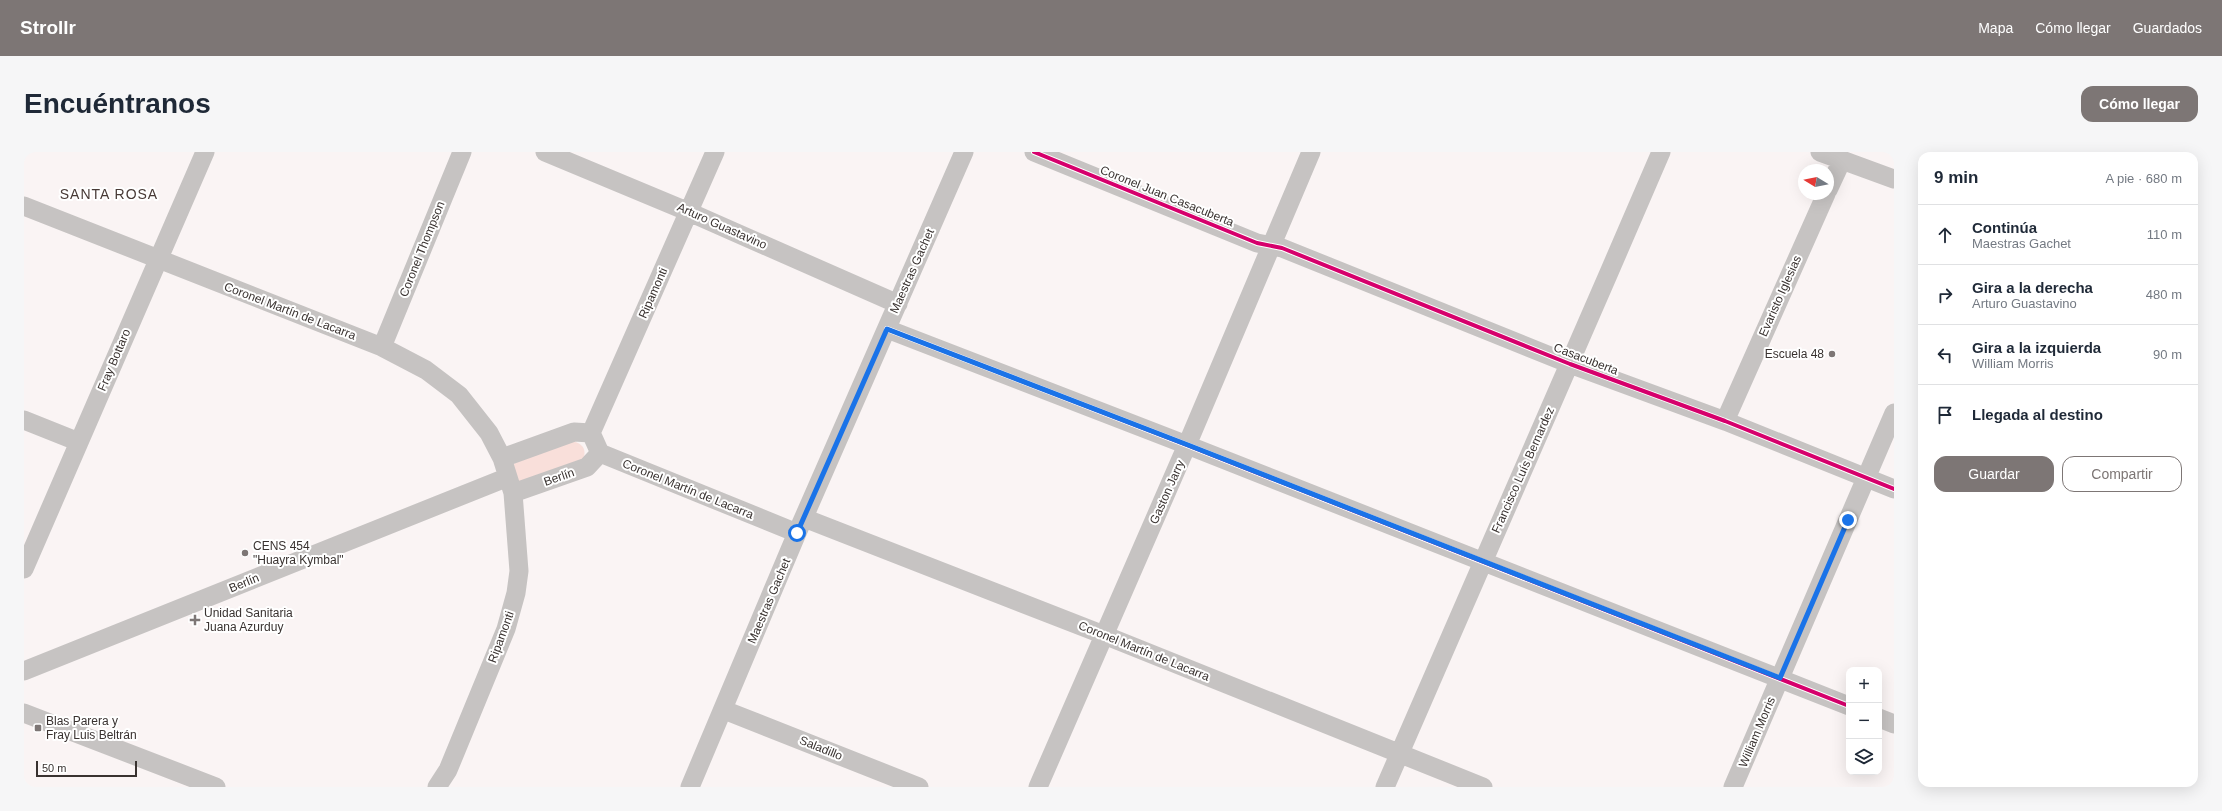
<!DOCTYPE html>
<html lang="es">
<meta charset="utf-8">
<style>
body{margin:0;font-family:Helvetica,sans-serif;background:#f6f6f7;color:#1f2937}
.controls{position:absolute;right:12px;bottom:12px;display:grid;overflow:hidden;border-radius:8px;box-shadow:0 4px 16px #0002}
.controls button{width:36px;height:36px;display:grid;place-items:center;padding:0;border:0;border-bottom:1px solid #e0e1e3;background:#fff;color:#1f2937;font:20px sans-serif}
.compass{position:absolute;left:1774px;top:12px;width:36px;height:36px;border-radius:50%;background:#fff;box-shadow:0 4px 16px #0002;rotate:280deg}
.scale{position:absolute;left:12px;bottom:10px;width:101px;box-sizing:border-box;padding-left:4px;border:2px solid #393230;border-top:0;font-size:11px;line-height:14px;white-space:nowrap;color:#393230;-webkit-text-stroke:3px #fff;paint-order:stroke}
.stop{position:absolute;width:12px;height:12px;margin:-9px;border:3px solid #1a73e8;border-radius:50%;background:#fff}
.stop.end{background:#1a73e8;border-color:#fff;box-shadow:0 1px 4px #0008}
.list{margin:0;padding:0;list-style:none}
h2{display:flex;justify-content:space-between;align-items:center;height:52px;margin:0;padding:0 16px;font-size:17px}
h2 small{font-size:13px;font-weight:400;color:#747a83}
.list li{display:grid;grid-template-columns:26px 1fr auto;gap:12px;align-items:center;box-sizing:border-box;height:60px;padding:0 16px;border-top:1px solid #e0e1e3}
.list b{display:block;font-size:15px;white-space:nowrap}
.list p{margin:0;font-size:13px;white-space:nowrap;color:#747a83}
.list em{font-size:13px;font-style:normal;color:#747a83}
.actions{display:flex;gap:8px;padding:12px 16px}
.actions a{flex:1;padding:9px 0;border:1px solid #7d7675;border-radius:12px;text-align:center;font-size:14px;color:#7d7675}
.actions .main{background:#7d7675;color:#fff}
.icon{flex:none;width:22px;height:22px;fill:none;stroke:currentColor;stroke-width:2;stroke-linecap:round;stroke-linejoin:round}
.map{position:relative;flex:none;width:1870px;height:635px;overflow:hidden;border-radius:12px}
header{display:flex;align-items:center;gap:24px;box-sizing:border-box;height:56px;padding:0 20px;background:#7d7675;color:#fff}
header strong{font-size:19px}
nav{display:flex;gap:22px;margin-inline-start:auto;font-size:14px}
.intro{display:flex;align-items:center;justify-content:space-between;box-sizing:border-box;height:96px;padding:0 24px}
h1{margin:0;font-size:28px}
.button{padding:10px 18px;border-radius:12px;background:#7d7675;color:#fff;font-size:14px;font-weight:700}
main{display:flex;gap:24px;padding:0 24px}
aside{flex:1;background:#fff;border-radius:12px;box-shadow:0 4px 16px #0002}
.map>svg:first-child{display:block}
.green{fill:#f9dfda}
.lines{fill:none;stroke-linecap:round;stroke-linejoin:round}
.minor{stroke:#c6c3c2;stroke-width:19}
.cycleway-casing{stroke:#fff;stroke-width:6}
.cycleway{stroke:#d6006c;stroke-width:4}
.route{stroke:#1a73e8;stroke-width:5}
.poi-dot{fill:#7d7675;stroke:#fff;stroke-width:1.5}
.labels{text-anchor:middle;stroke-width:4;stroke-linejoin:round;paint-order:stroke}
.street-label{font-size:12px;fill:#393230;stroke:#fff}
.poi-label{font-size:12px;fill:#393230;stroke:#fff;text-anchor:start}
.quarter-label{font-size:14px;letter-spacing:1px;fill:#483a36;stroke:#fff}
</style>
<header>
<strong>Strollr</strong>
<nav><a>Mapa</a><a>Cómo llegar</a><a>Guardados</a></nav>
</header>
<div class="intro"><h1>Encuéntranos</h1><a class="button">Cómo llegar</a></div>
<main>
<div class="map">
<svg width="1870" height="635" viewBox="0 0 1870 635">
<rect width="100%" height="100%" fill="#faf4f4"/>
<!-- green -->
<path class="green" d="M544 288C556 290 564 295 559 308L494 330 489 312Z"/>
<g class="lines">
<!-- minor -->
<path class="minor" d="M521 0 665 60 874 152
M1010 0 1233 91 1258 96 1546 212 1701 269 1870 337
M1796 0 1870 27
M1804 38 1818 8
M0 54 358 195 402 218 435 243 465 281 478 306 489 341 495 419 492 441 482 477 424 618 413 635
M863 177 1163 293 1825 554
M358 195 438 0
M0 268 55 290
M1701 269 1802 42
M567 281 691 0
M567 281 576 301 773 381
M478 306 550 280 567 281
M489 341 563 315 576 301
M780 366 1080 483 1459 635
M0 417 181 0
M0 519 484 325
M700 558 895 635
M0 561 192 635
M1855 566 1870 572
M666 635 773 381 940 0
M1014 635 1163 293 1287 0
M1361 635C1453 423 1546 212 1637 0
M1709 635 1870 261"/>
<!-- cycleway casing -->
<g class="cycleway-casing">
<path id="cycleway" d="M1010 0 1233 91 1258 96 1546 212 1701 269 1870 337
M863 177 1163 293 1825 554"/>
</g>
<!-- cycleway -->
<use href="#cycleway" class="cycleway"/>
</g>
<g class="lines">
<!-- route -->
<path class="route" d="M773 381 863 177 1164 293 1756 526 1824 368"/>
</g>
<!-- markers -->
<g class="poi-dot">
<circle cx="1808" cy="202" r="4"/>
<circle cx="221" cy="401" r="4"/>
<path d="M169 462h4v4h4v4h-4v4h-4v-4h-4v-4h4z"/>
<rect x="10" y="572" width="8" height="8" rx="2"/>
</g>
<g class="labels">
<!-- street labels -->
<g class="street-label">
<text transform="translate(1143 44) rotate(22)" y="4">Coronel Juan Casacuberta</text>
<text transform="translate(698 74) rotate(24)" y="4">Arturo Guastavino</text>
<text transform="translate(398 97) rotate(-68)" y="4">Coronel Thompson</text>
<text transform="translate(888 119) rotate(-66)" y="4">Maestras Gachet</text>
<text transform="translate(629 141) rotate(-66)" y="4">Ripamonti</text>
<text transform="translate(1756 144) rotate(-66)" y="4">Evaristo Iglesias</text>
<text transform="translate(266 159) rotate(21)" y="4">Coronel Martín de Lacarra</text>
<text transform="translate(1562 207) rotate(21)" y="4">Casacuberta</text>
<text transform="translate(90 208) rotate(-67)" y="4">Fray Bottaro</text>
<text transform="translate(1499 318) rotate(-66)" y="4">Francisco Luís Bernardez</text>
<text transform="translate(535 325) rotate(-19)" y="4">Berlín</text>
<text transform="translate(664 337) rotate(22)" y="4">Coronel Martín de Lacarra</text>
<text transform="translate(1143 340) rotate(-66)" y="4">Gaston Jarry</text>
<text transform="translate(220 431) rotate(-22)" y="4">Berlín</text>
<text transform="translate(745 449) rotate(-67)" y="4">Maestras Gachet</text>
<text transform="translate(477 485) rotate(-70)" y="4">Ripamonti</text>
<text transform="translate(1120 499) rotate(22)" y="4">Coronel Martín de Lacarra</text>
<text transform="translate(1733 580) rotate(-67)" y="4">William Morris</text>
<text transform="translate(797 596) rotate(22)" y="4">Saladillo</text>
</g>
<!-- poi labels -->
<g class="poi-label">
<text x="1800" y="206" text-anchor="end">Escuela 48</text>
<text x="229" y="398">CENS 454<tspan x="229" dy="14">"Huayra Kymbal"</tspan></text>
<text x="180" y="465">Unidad Sanitaria<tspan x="180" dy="14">Juana Azurduy</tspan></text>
<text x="22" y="573">Blas Parera y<tspan x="22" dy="14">Fray Luis Beltrán</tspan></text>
</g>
<!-- quarter labels -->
<g class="quarter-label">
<text x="85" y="47">SANTA ROSA</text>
</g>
</g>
</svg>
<div class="controls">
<button>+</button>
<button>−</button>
<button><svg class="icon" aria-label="layers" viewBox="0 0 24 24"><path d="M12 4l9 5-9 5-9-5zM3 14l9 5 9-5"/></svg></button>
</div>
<svg class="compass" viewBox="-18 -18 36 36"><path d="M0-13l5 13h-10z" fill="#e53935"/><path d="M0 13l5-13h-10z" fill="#747a83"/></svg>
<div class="scale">50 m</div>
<div class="stop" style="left:773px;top:381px"></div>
<div class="stop end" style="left:1824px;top:368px"></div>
</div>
<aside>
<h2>9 min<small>A pie · 680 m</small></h2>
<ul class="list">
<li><svg class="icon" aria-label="ahead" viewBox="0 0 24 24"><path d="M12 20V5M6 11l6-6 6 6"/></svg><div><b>Continúa</b><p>Maestras Gachet</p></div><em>110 m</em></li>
<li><svg class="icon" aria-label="right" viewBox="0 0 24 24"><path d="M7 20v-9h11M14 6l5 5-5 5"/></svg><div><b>Gira a la derecha</b><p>Arturo Guastavino</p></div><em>480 m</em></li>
<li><svg class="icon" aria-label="left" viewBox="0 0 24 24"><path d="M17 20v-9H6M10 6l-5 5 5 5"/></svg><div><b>Gira a la izquierda</b><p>William Morris</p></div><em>90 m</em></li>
<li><svg class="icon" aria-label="arrive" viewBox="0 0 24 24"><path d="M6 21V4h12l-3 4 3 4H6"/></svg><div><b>Llegada al destino</b></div></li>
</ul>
<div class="actions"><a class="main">Guardar</a><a>Compartir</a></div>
</aside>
</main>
